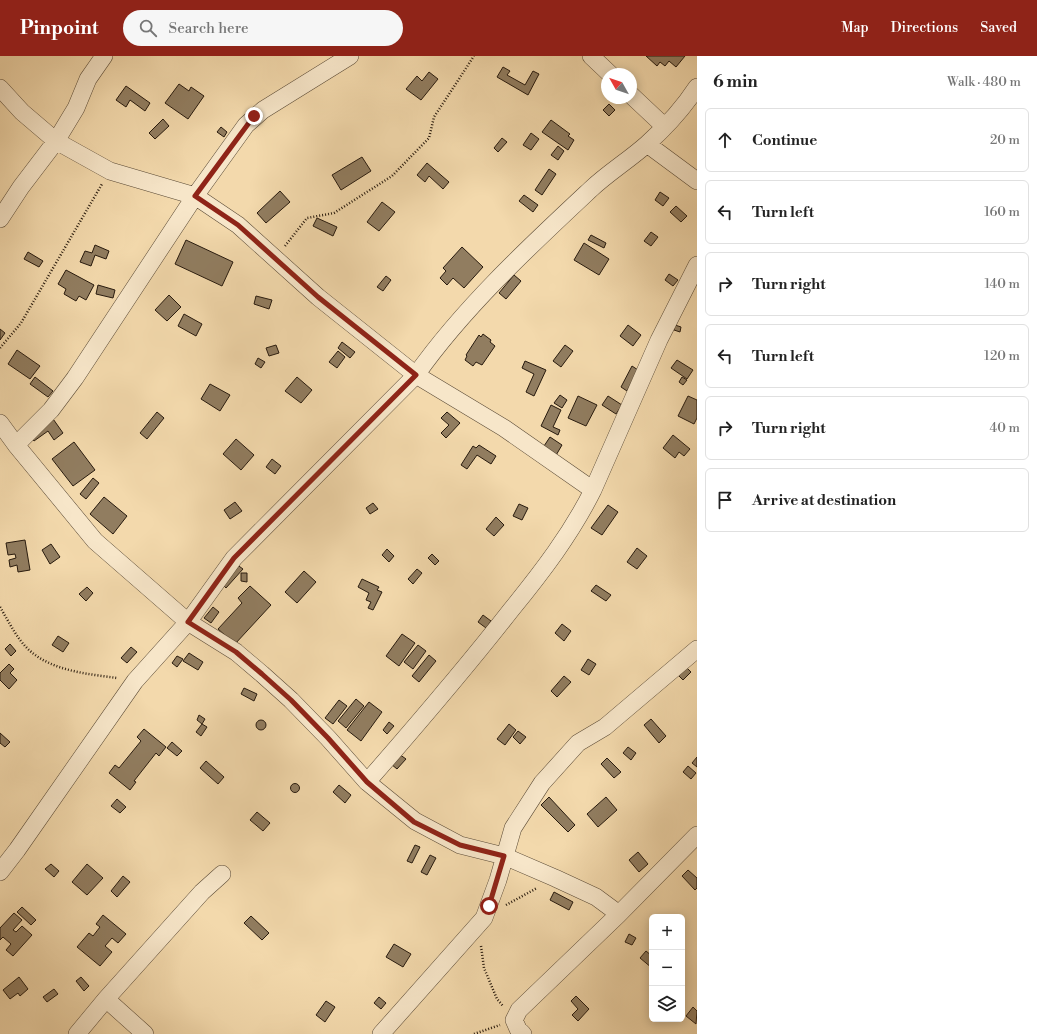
<!DOCTYPE html>
<meta charset="utf-8">
<style>
body{margin:0;font-family:"Libre Bodoni",serif;background:#f6f6f6;color:#222}
.controls{position:absolute;right:12px;bottom:12px;display:grid;overflow:hidden;border-radius:6px;box-shadow:0 2px 10px #0003}
.controls button{width:36px;height:36px;display:grid;place-items:center;padding:0;border:0;border-bottom:1px solid #e0e0e0;background:#fff;color:#222;font:20px sans-serif}
.compass{position:absolute;left:601px;top:12px;width:36px;height:36px;border-radius:50%;background:#fff;box-shadow:0 2px 10px #0003;rotate:310deg}
.stop{position:absolute;width:12px;height:12px;margin:-9px;border:3px solid #8f2418;border-radius:50%;background:#fff}
.stop.end{background:#8f2418;border-color:#fff;box-shadow:0 1px 4px #0008}
.list{margin:0;padding:0;list-style:none}
h2{display:flex;justify-content:space-between;align-items:center;height:52px;margin:0;padding:0 16px;font-size:17px}
h2 small{font-size:13px;font-weight:400;color:#767676}
.list li{display:grid;grid-template-columns:26px 1fr auto;gap:12px;align-items:center;box-sizing:border-box;height:64px;margin:0 8px 8px;padding:0 8px;border:1px solid #e0e0e0;border-radius:6px}
.list b{display:block;font-size:15px;white-space:nowrap}
.list em{font-size:13px;font-style:normal;color:#767676}
.icon{flex:none;width:22px;height:22px;fill:none;stroke:currentColor;stroke-width:2;stroke-linecap:round;stroke-linejoin:round}
.map{position:relative;flex:none;width:697px;height:978px;overflow:hidden}
header{display:flex;align-items:center;gap:24px;box-sizing:border-box;height:56px;padding:0 20px;background:#8f2418;color:#fff}
header strong{font-size:19px}
nav{display:flex;gap:22px;margin-inline-start:auto;font-size:14px}
.search{width:280px;height:36px;background:#f6f6f6;display:flex;align-items:center;gap:10px;box-sizing:border-box;padding:0 14px;border-radius:22px;color:#767676;font-size:15px}
main{display:flex}
aside{flex:1;background:#fff}
.map>svg:first-child{display:block}
.building{fill:#917d60;stroke:#271a0e}
.lines{fill:none;stroke-linecap:round;stroke-linejoin:round}
.minor-casing{stroke:#5a4a36;stroke-width:18}
.path{stroke:#271a0e;stroke-width:2.5;stroke-dasharray:1 2;stroke-linecap:butt}
.minor{stroke:#f7e6c9;stroke-width:17}
.route{stroke:#8f2418;stroke-width:5}
</style>
<header>
<strong>Pinpoint</strong>
<div class="search"><svg class="icon" aria-label="search" viewBox="0 0 24 24"><circle cx="10" cy="10" r="6"/><path d="M15 15l6 6"/></svg>Search here</div>
<nav><a>Map</a><a>Directions</a><a>Saved</a></nav>
</header>
<main>
<div class="map">
<svg width="697" height="978" viewBox="0 0 697 978">
<rect width="100%" height="100%" fill="#f3d9ac"/>
<filter id="stains"><feTurbulence type="fractalNoise" baseFrequency=".005" numOctaves="4"/><feColorMatrix values="0 0 0 0 .2 0 0 0 0 .09 0 0 0 0 .02 0 0 0 .5 -.17"/></filter>
<radialGradient id="worn" r=".72"><stop offset=".6" stop-color="#630" stop-opacity="0"/><stop offset="1" stop-color="#630" stop-opacity=".3"/></radialGradient>
<!-- building -->
<path class="building" d="M646 0H685L676 11 669 5 665 10 660 6 657 10Z
M503 11 510 15 507 19 525 29 533 15 539 18 528 39 497 21Z
M429 16 438 23 421 44 406 33 417 20 422 25Z
M179 28 189 35 191 31 204 40 188 63 165 47Z
M126 30 150 47 145 55 130 44 126 51 116 44Z
M609 48 615 54 609 60 603 54Z
M163 63 169 70 155 83 149 77Z
M551 64 570 78 568 80 574 84 568 94 542 76Z
M221 71 227 76 224 81 217 76Z
M531 77 539 83 531 94 523 89Z
M502 82 507 86 498 96 494 92Z
M558 90 564 95 558 104 551 99Z
M362 101 371 115 341 134 332 119Z
M427 107 449 126 443 133 429 120 425 126 417 119Z
M549 113 556 118 542 139 535 134Z
M280 135 290 146 266 167 257 157Z
M660 136 669 142 663 150 655 144Z
M524 139 538 149 533 156 519 145Z
M382 146 395 156 379 175 367 166Z
M676 150 687 160 681 166 670 156Z
M317 162 337 171 333 180 313 170Z
M651 176 658 181 651 190 644 185Z
M591 179 606 187 604 192 588 184Z
M186 184 233 206 222 230 175 208Z
M584 187 609 203 599 219 574 204Z
M95 189 109 195 106 203 95 199 91 210 80 206 85 195 92 197Z
M462 191 483 211 464 232 453 222 447 229 440 222 446 215 443 212Z
M28 196 43 205 39 211 24 203Z
M66 214 94 229 86 244 79 240 76 245 64 238 66 233 58 228Z
M669 218 678 224 673 230 665 224Z
M514 219 521 225 506 243 499 237Z
M386 220 391 224 383 235 377 231Z
M98 229 115 234 113 242 96 238Z
M169 239 181 251 167 265 155 254Z
M256 240 272 244 269 253 254 248Z
M184 258 202 268 196 280 178 270Z
M628 269 641 279 633 290 620 280Z
M675 269 681 271 680 276 674 274Z
M0 273 5 277 0 284Z
M483 278 491 284 490 286 495 290 482 309 476 306 473 310 465 304 467 300 466 299 479 279 481 281Z
M342 286 355 296 350 302 338 292Z
M276 289 279 297 269 300 266 292Z
M565 289 573 295 561 311 553 305Z
M17 294 40 310 30 323 8 308Z
M338 295 345 301 337 312 329 306Z
M258 302 265 306 261 312 255 308Z
M677 304 693 314 687 323 671 312Z
M525 305 546 314 534 340 526 336 534 318 522 312Z
M632 310 638 314 627 335 621 331Z
M35 321 53 335 48 341 30 328Z
M297 321 312 334 301 347 285 335Z
M682 321 687 324 683 329 679 326Z
M210 328 230 339 220 355 201 343Z
M560 339 567 344 562 352 554 347Z
M578 340 597 349 586 370 568 362Z
M608 340 622 349 616 358 602 349Z
M688 340 697 344V362L694 368 678 360Z
M551 349 561 354 553 371 560 374 558 379 541 370Z
M157 356 164 362 147 383 140 377Z
M447 356 460 367 446 382 441 377 449 369 441 362Z
M51 360 63 377 54 384 48 375 34 385 27 376Z
M673 379 690 393 684 400 679 396 675 402 663 392Z
M550 381 562 389 555 401 542 393Z
M236 383 254 399 241 414 223 398Z
M74 386 95 414 73 430 52 403Z
M479 389 496 400 491 408 477 399 467 413 461 409 473 390 476 392Z
M272 403 281 410 275 418 266 411Z
M93 422 99 427 86 443 80 438Z
M104 441 127 460 113 478 90 458Z
M235 446 242 455 230 463 224 454Z
M373 447 378 453 370 458 366 452Z
M519 448 528 452 522 464 513 460Z
M608 449 618 456 602 479 591 472Z
M496 461 504 469 494 480 486 473Z
M25 484 30 514 18 516 17 509 10 511 9 504 16 502 15 498 8 499 6 487Z
M51 488 60 501 50 508 42 494Z
M637 492 647 500 637 513 627 506Z
M387 493 394 500 389 506 382 499Z
M432 498 439 505 435 509 428 502Z
M236 508 243 513 226 532 220 526Z
M417 513 422 517 413 528 408 523Z
M304 515 316 526 297 547 285 536Z
M241 517H247V526L241 525Z
M362 523 379 531 377 534 382 536 373 554 368 552 371 546 366 544 369 537 358 531Z
M596 529 611 539 606 545 591 535Z
M250 530 271 549 235 588 218 573 242 547 238 542Z
M87 531 93 537 86 545 79 538Z
M213 551 219 556 211 567 204 562Z
M483 559 491 565 486 572 478 566Z
M562 568 571 575 564 585 555 577Z
M402 578 415 587 399 610 386 600Z
M58 580 69 587 63 596 52 589Z
M10 588 16 595 11 600 5 593Z
M418 589 426 595 413 613 404 606Z
M131 591 137 596 127 607 121 602Z
M189 597 203 606 198 614 183 605Z
M429 599 436 605 419 626 412 620Z
M177 600 183 603 177 611 172 607Z
M588 603 596 608 589 619 581 614Z
M9 608 14 613 10 617 17 624 9 633 0 624V617Z
M685 610 691 616 683 624 677 618Z
M564 620 571 626 557 641 551 635Z
M244 632 257 638 254 645 241 638Z
M356 643 364 650 346 672 338 665Z
M339 644 347 650 333 668 325 662Z
M369 646 382 656 361 685 347 674Z
M199 659 205 663 202 668 197 664Z
M651 663 666 680 659 687 644 669Z
M256 669a5 5 0 1 1 10 0a5 5 0 1 1-10 0Z
M389 666 394 670 387 678 383 674Z
M202 668 207 671 201 680 196 676Z
M509 668 516 674 505 689 497 683Z
M144 673 166 691 159 700 156 697 134 725 136 726 130 734 109 717 115 709 119 712 141 685 137 681Z
M518 675 526 681 520 688 513 681Z
M0 677 10 686 5 691 0 687Z
M172 686 182 695 177 700 167 692Z
M628 691 636 697 631 704 623 697Z
M399 698 406 703 397 713 391 708Z
M697 701V711L692 707Z
M607 702 621 716 614 722 601 708Z
M206 705 224 721 218 728 200 712Z
M688 710 696 717 691 723 683 716Z
M290.5 732a4.5 4.5 0 1 1 9 0a4.5 4.5 0 1 1-9 0Z
M339 729 351 739 345 747 333 736Z
M549 741 575 769 568 776 541 749Z
M606 741 617 754 598 771 587 758Z
M117 743 126 751 120 757 111 750Z
M257 756 270 767 263 775 250 764Z
M415 789 420 791 412 807 407 805Z
M638 796 648 808 639 816 629 804Z
M430 799 436 802 427 819 421 816Z
M51 808 59 815 54 821 45 813Z
M87 808 103 822 87 839 72 826Z
M688 814 697 822V832L695 834 682 820Z
M123 820 130 826 117 841 111 835Z
M554 836 573 846 569 854 550 844Z
M22 851 36 864 31 869 17 856Z
M14 857 22 864 13 874 16 876 22 870 32 879 13 900 6 894 11 888 3 881 0 884V872Z
M103 859 126 878 118 887 112 882 105 890 112 896 100 910 77 891 89 877 93 880 100 871 96 868Z
M251 860 269 877 262 884 244 867Z
M629 878 636 882 632 889 625 886Z
M394 888 411 898 403 911 386 901Z
M646 895 652 900V912L640 902Z
M19 921 28 933 20 940 18 937 10 943 3 934Z
M81 921 89 930 84 935 76 925Z
M54 933 58 938 47 946 43 941Z
M576 940 589 953 578 965 572 959 578 953 571 945Z
M379 941 386 947 381 953 374 947Z
M326 945 335 951 325 966 316 959Z
M693 951 697 955 696 968 686 960Z"/>
<g class="lines">
<!-- minor casing -->
<g class="minor-casing">
<path id="minor" d="M591 0 610 18
M0 32 22 56 56 85 110 115 195 140 238 169 318 241 416 319 504 372 593 434 659 284 697 209
M631 39 664 70
M647 88 697 125
M0 163 21 131 56 85 76 52 88 23 104 0
M0 367 16 389 95 485 188 566 236 596 262 618 291 644 328 682 367 726 415 765 460 789 504 800 555 822 596 841 619 858 697 779
M16 389 51 354 75 322 195 140 246 69 263 54 350 0
M367 726C416 670 465 613 511 554 542 516 571 478 593 434
M0 816 17 794 135 625 188 566 234 502 416 319C464 251 530 190 591 133 608 117 629 104 647 88 665 72 684 51 697 31
M106 943 202 836 222 818
M77 978 106 943 145 978
M381 978 484 862 498 824 513 772 542 727 578 687 605 671 697 593
M523 978 518 973 514 964 519 954 619 858"/>
</g>
<!-- path -->
<path class="path" d="M285 190 307 162 334 157 392 120 429 82 434 61 474 0
M0 292 21 267 102 128
M0 551C9 566 17 583 29 594 52 615 88 618 117 622
M506 849 537 832
M481 890 484 912 497 943 503 950
M474 978 500 969"/>
<!-- minor -->
<use href="#minor" class="minor"/>
</g>
<g class="lines">
<!-- route -->
<path class="route" d="M254 60 195 140 238 169 318 241 416 319 234 502 188 566 236 596 262 618 291 644 328 682 367 726 414 766 460 789 504 800 489 850"/>
</g>
<rect width="100%" height="100%" filter="url(#stains)"/>
<rect width="100%" height="100%" fill="url(#worn)"/>
</svg>
<div class="controls">
<button>+</button>
<button>−</button>
<button><svg class="icon" aria-label="layers" viewBox="0 0 24 24"><path d="M12 4l9 5-9 5-9-5zM3 14l9 5 9-5"/></svg></button>
</div>
<svg class="compass" viewBox="-18 -18 36 36"><path d="M0-13l5 13h-10z" fill="#e53935"/><path d="M0 13l5-13h-10z" fill="#767676"/></svg>
<div class="stop" style="left:489px;top:850px"></div>
<div class="stop end" style="left:254px;top:60px"></div>
</div>
<aside>
<h2>6 min<small>Walk · 480 m</small></h2>
<ul class="list">
<li><svg class="icon" aria-label="ahead" viewBox="0 0 24 24"><path d="M12 20V5M6 11l6-6 6 6"/></svg><div><b>Continue</b></div><em>20 m</em></li>
<li><svg class="icon" aria-label="left" viewBox="0 0 24 24"><path d="M17 20v-9H6M10 6l-5 5 5 5"/></svg><div><b>Turn left</b></div><em>160 m</em></li>
<li><svg class="icon" aria-label="right" viewBox="0 0 24 24"><path d="M7 20v-9h11M14 6l5 5-5 5"/></svg><div><b>Turn right</b></div><em>140 m</em></li>
<li><svg class="icon" aria-label="left" viewBox="0 0 24 24"><path d="M17 20v-9H6M10 6l-5 5 5 5"/></svg><div><b>Turn left</b></div><em>120 m</em></li>
<li><svg class="icon" aria-label="right" viewBox="0 0 24 24"><path d="M7 20v-9h11M14 6l5 5-5 5"/></svg><div><b>Turn right</b></div><em>40 m</em></li>
<li><svg class="icon" aria-label="arrive" viewBox="0 0 24 24"><path d="M6 21V4h12l-3 4 3 4H6"/></svg><div><b>Arrive at destination</b></div></li>
</ul>
</aside>
</main>
